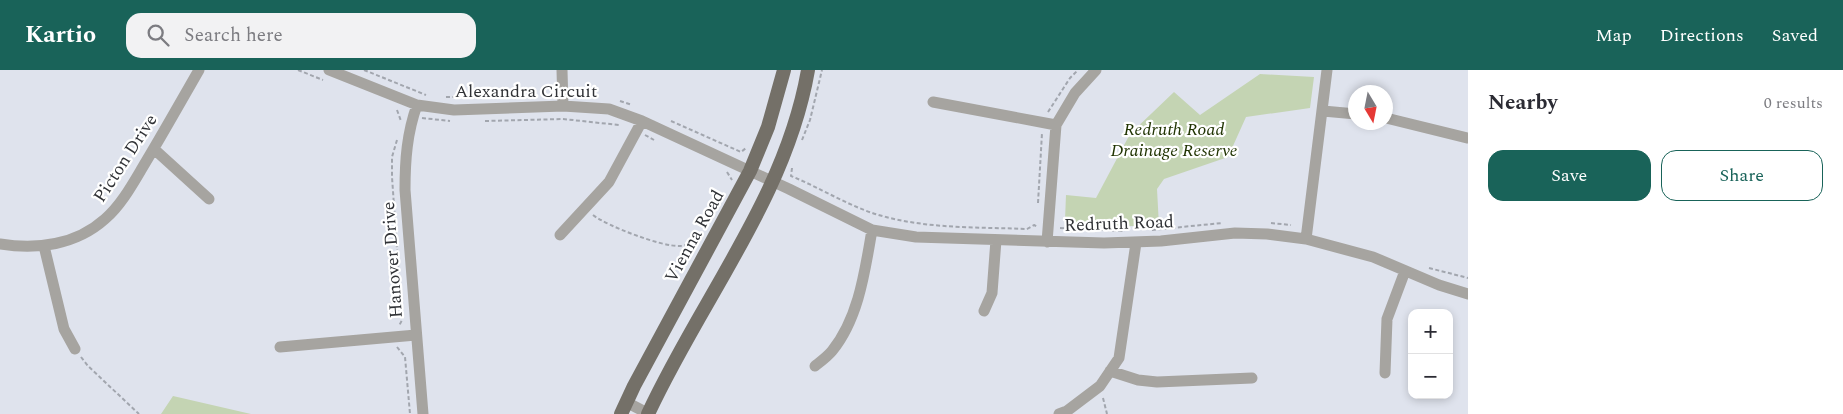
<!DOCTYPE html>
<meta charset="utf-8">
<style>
body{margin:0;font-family:Spectral,serif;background:#f2f2f3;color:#2b2b33}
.controls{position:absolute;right:15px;bottom:15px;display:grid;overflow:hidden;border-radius:10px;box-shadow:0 2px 8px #0003}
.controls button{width:45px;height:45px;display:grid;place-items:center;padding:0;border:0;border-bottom:1px solid #e1e1e2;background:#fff;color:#2b2b33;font:25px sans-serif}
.compass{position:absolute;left:1348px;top:15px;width:45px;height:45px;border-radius:50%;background:#fff;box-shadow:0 2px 8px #0003;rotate:170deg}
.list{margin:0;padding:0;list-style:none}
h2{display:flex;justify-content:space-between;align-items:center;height:65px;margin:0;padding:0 20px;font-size:21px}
h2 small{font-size:16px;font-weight:400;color:#7c7c81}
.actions{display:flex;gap:10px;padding:15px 20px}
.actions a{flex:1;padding:11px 0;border:1px solid #196359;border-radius:15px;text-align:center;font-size:18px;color:#196359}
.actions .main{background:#196359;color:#fff}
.icon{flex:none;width:28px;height:28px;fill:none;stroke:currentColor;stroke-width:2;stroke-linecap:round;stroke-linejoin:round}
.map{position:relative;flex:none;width:1468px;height:344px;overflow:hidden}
header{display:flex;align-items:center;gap:30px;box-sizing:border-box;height:70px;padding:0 25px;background:#196359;color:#fff}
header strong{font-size:24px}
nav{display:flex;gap:28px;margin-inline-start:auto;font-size:18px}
.search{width:350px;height:45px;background:#f2f2f3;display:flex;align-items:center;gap:12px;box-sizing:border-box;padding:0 18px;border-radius:15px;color:#7c7c81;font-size:19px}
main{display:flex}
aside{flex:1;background:#fff}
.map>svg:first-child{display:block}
.green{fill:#c4d4b3}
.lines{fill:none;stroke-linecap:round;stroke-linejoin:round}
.path{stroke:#a2a6ae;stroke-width:2;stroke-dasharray:4 2.5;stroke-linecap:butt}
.minor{stroke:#a6a4a0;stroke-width:11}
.major{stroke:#747068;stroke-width:14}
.labels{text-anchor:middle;stroke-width:4.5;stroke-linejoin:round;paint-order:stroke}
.street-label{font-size:18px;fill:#303236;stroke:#fff}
.park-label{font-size:18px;font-style:italic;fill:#213403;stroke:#fff}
</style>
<header>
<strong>Kartio</strong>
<div class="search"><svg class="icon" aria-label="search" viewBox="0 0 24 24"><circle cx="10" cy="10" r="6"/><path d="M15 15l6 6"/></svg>Search here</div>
<nav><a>Map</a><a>Directions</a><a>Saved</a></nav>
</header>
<main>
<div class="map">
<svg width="1468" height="344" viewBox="0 0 1468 344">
<rect width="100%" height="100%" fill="#dfe3ed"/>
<!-- green -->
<path class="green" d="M1260 4 1314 7 1310 38 1246 47 1228 87 1164 109 1157 119 1159 156H1072L1065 150 1066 125 1096 128 1130 64 1174 22 1200 45Z
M173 326 251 344H161Z"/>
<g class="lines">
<!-- path -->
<path class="path" d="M298 0 323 10
M364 0 426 25
M573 25 586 26
M446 27 503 26
M620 31 632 35
M397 40 401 51
M1048 42 1070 8 1078 0
M422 48 450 51
M485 51 563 49 619 55
M671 51 741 82 746 78
M645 65 654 70
M397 70 392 87V107L402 250 399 256
M802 70 810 50 822 0
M792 98 791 106C823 119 853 139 886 147 932 159 981 157 1027 159L1034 155 1038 157
M727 102 732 110
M1038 133 1042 63
M593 145C607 156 662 177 680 176 686 176 691 172 698 173
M1271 153 1291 155
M1060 158 1125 161
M1152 160 1222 153
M1429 198 1468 208
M397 277 405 287 410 344
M81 287 88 296 139 344
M1103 328 1107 344"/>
<!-- minor -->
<path class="minor" d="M329 0 417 35 454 40 563 36 609 39 642 51 789 119 872 160 916 167 1104 173 1161 171 1235 163 1267 164 1306 169 1373 187 1439 215 1468 224
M562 0 563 36
M933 32 1056 55
M417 35C407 63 405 90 405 120L423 344
M1323 41 1356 44
M1386 48 1467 68
M154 79 209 129
M560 165 609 112 642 51
M1306 169 1327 0
M1047 172 1056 55 1075 23 1096 0
M0 174C37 180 76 175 105 149 120 136 131 117 141 100 161 67 180 33 199 0
M44 176 64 259 75 279
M984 241 992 223 996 170
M280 277 416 265
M815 296C820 292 827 287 832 281 859 248 865 200 872 160
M1110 301 1138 310 1157 312 1252 308
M1385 303 1387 249 1405 201
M626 332 649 344
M1059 344 1067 341 1100 316 1119 288 1136 173"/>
<!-- major -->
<path class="major" d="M621 344 634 316 750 101 768 57 784 0
M648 344C701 229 786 127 808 0"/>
</g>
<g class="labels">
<!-- street labels -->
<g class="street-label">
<text x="526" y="27">Alexandra Circuit</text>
<text transform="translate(125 88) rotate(-57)" y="6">Picton Drive</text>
<text transform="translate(1119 153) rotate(-2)" y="6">Redruth Road</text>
<text transform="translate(694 166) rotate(-61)" y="6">Vienna Road</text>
<text transform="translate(392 190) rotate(-94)" y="6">Hanover Drive</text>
</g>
<!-- park labels -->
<g class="park-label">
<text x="1174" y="65">Redruth Road<tspan x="1174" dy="21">Drainage Reserve</tspan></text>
</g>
</g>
</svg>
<div class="controls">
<button>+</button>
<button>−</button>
</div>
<svg class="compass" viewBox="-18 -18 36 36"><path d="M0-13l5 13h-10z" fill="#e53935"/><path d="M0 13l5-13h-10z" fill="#7c7c81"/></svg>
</div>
<aside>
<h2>Nearby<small>0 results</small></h2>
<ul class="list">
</ul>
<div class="actions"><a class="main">Save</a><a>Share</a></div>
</aside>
</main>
